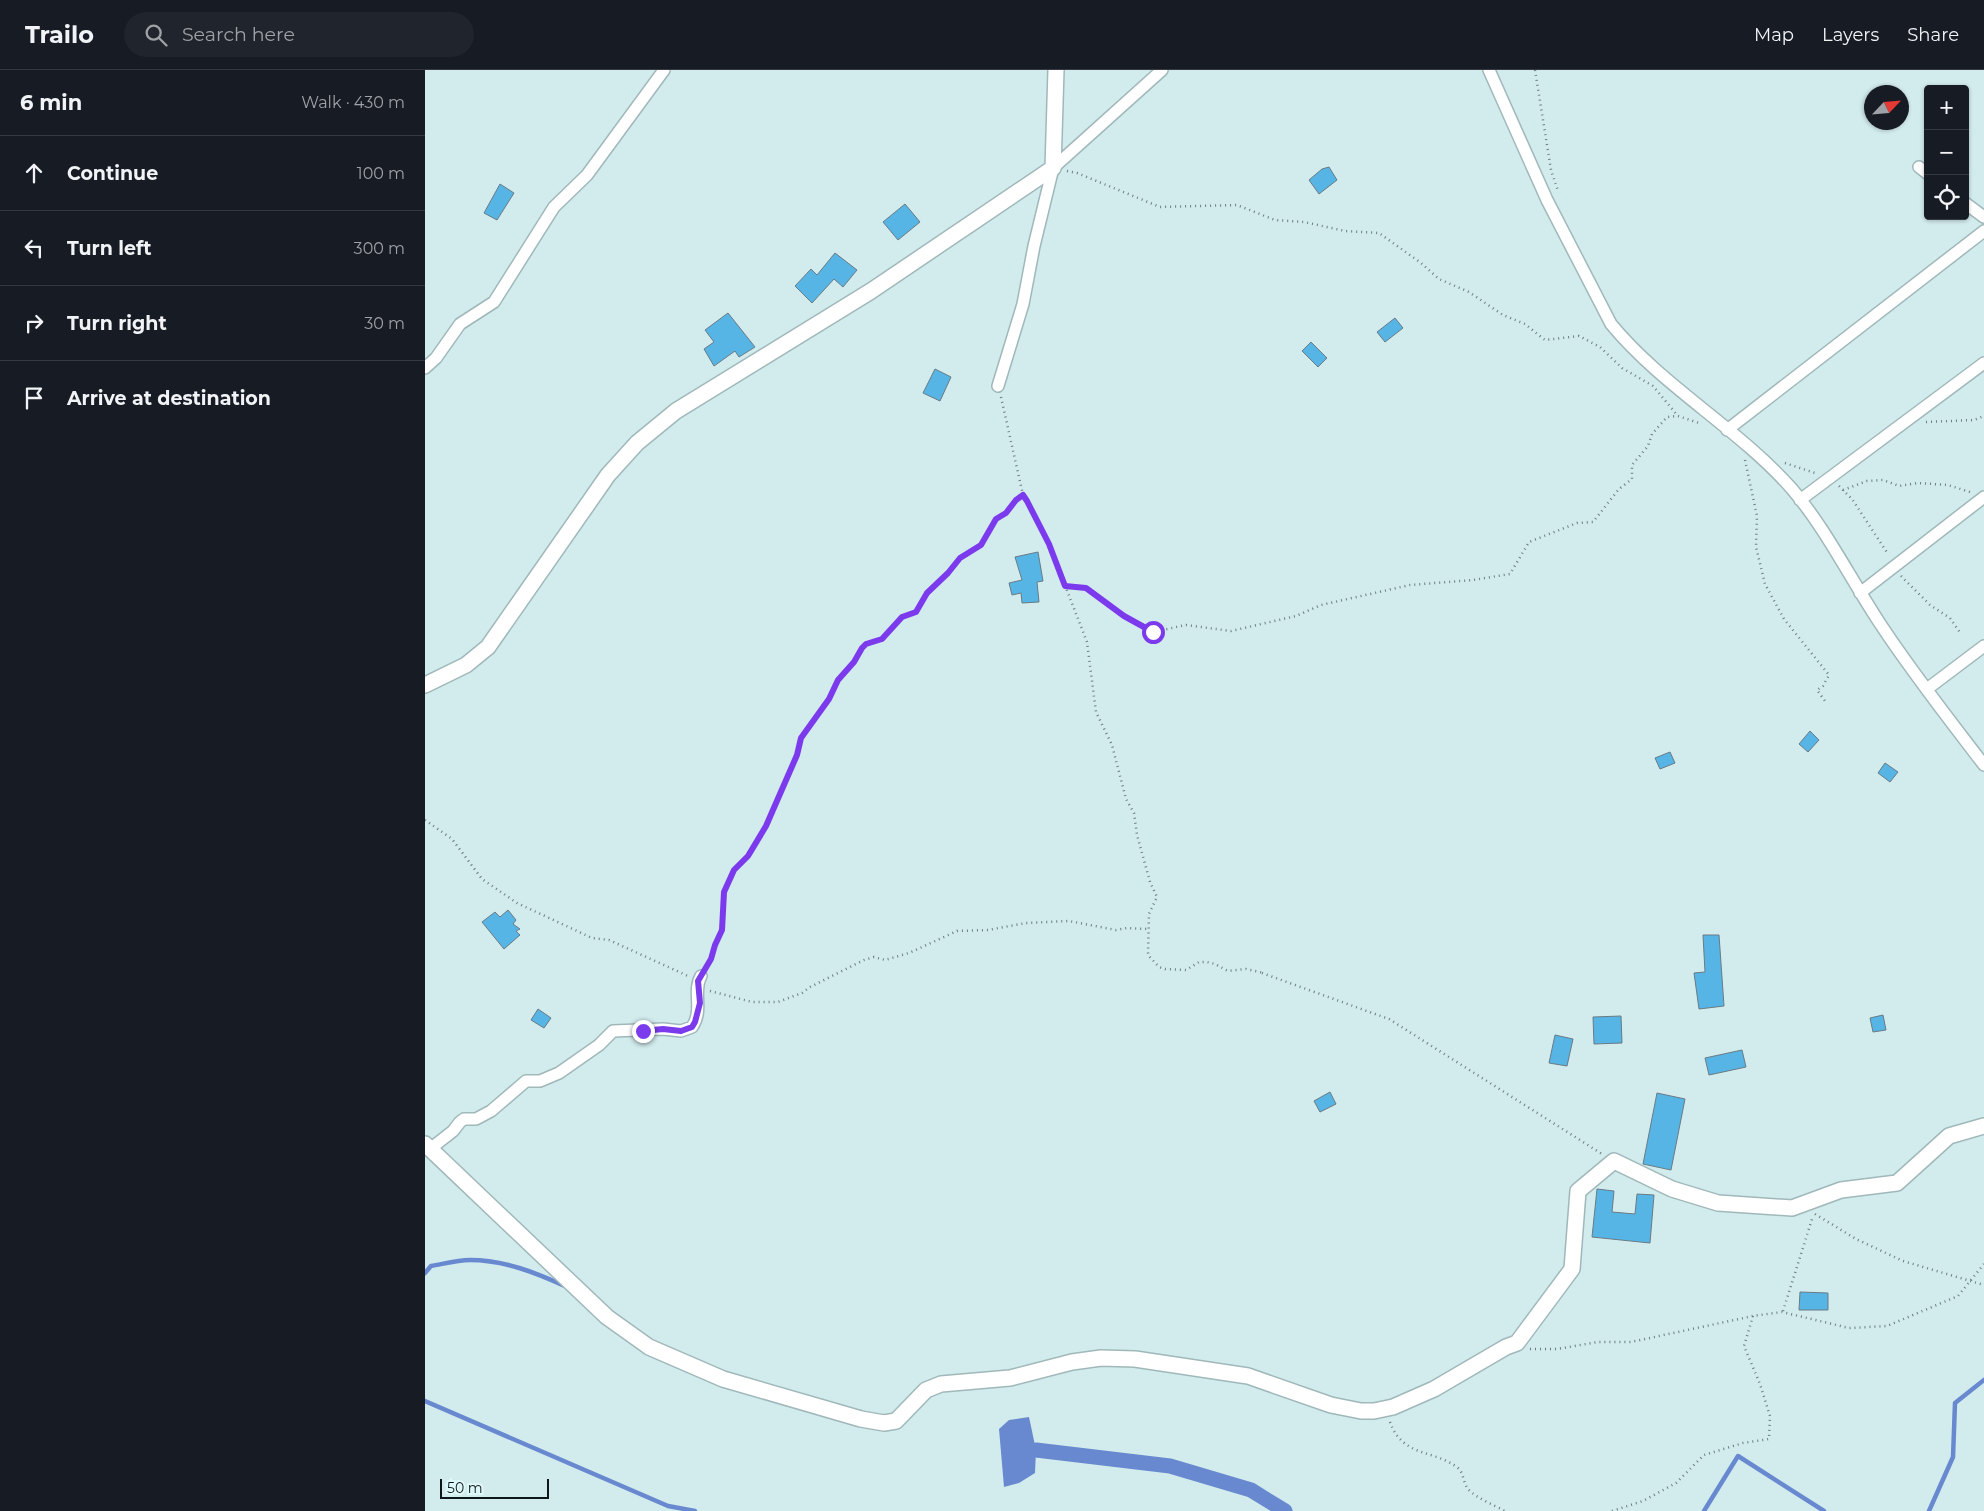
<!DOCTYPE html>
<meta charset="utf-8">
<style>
body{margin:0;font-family:Montserrat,sans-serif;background:#20242c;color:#f1f3f6}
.controls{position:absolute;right:15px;top:15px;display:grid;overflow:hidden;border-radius:5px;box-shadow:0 1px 4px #0004}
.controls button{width:45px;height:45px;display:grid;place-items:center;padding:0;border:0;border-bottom:1px solid #363941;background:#171b24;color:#f1f3f6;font:25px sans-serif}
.compass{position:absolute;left:1439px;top:15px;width:45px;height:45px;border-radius:50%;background:#171b24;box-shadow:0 1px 4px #0004;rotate:64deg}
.scale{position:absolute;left:15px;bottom:12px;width:109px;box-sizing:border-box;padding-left:5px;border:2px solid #0e1718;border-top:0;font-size:14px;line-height:18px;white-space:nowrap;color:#0e1718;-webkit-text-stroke:4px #dff8fa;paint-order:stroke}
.stop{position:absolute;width:15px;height:15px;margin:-11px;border:4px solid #7c3aed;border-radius:50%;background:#fff}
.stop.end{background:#7c3aed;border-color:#fff;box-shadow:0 1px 5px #0008}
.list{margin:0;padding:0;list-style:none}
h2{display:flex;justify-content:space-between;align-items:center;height:65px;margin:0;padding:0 20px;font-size:21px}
h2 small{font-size:16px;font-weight:400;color:#9ea1a6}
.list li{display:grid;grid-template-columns:32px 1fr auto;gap:15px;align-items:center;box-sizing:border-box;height:75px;padding:0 20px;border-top:1px solid #363941}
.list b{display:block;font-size:19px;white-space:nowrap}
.list em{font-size:16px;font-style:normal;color:#9ea1a6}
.icon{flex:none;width:28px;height:28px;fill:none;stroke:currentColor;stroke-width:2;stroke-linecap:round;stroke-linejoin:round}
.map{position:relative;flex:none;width:1559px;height:1441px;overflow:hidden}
header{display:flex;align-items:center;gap:30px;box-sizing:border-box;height:70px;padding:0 25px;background:#171b24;border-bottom:1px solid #363941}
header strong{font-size:24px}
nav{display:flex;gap:28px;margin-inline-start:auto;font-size:18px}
.search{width:350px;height:45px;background:#20242c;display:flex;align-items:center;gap:12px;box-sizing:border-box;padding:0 18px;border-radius:28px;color:#9ea1a6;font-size:19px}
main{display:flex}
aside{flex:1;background:#171b24}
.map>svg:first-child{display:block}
.water{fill:#6889cf}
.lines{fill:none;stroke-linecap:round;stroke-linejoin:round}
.stream{stroke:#6889cf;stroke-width:4.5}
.canal{stroke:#6889cf;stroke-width:15}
.building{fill:#56b5e4;stroke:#697b85}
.minor-casing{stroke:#a0b8ba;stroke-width:14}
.tertiary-casing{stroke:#a0b8ba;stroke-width:18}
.path{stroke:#6d7e7f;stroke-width:2.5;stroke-dasharray:1 4;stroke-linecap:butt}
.minor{stroke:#fff;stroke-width:11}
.tertiary{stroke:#fff;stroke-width:15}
.route{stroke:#7c3aed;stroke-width:6}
</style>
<header>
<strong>Trailo</strong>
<div class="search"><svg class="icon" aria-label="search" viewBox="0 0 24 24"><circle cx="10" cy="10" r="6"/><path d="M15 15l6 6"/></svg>Search here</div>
<nav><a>Map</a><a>Layers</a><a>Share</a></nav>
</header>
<main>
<aside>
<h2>6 min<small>Walk · 430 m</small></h2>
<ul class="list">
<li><svg class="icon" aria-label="ahead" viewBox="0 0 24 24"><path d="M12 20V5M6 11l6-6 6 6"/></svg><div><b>Continue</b></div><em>100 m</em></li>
<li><svg class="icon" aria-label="left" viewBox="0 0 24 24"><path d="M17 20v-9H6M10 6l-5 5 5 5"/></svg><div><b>Turn left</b></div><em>300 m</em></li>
<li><svg class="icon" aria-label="right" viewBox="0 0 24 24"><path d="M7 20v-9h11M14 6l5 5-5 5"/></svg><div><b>Turn right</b></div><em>30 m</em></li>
<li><svg class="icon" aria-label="arrive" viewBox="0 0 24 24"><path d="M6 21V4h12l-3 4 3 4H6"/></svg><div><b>Arrive at destination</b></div></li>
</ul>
</aside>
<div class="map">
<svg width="1559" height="1441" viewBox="0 0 1559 1441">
<rect width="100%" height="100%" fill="#d2ebed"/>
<!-- water -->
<path class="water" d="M604 1347 611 1380 610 1403 594 1413 579 1417 574 1359 584 1350Z"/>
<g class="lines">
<!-- stream -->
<path class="stream" d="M0 1203 6 1196C18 1194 32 1190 45 1190 79 1190 112 1203 142 1217
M0 1331 243 1436 270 1441
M1279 1441 1313 1386 1399 1441
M1504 1441 1528 1387 1530 1333 1559 1310"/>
<!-- canal -->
<path class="canal" d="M611 1380 745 1396 826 1420 860 1441"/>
</g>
<!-- building -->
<path class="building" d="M904 97 912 110 894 124 884 110 897 99Z
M75 114 89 123 72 150 59 143Z
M480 134 495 152 473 170 458 152Z
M410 183 432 200 418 217 409 209 387 233 370 216 386 199 392 205Z
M303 243 330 277 314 287 310 281 289 296 279 279 289 272 280 260Z
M970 248 978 258 960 272 952 262Z
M886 272 902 288 893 297 877 281Z
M510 299 526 307 515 331 498 323Z
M613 482 618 511 612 512 614 532 597 533 596 523 587 525 584 513 597 510 590 487Z
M1385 661 1394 670 1383 682 1374 674Z
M1245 682 1250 693 1235 699 1230 688Z
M1460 693 1473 702 1465 712 1453 703Z
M83 840 91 850 88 854 95 859 91 861 95 865 79 879 57 852 70 842 75 847Z
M1278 865H1294L1299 936 1274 939 1269 903 1280 902Z
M113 939 126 948 119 958 106 950Z
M1458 945 1461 960 1448 962 1445 948Z
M1196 946 1197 973 1169 974 1168 947Z
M1130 965 1148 969 1142 996 1124 993Z
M1317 980 1321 997 1284 1005 1280 988Z
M905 1022 911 1034 895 1042 889 1031Z
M1232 1023 1260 1029 1246 1100 1218 1094Z
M1172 1119 1189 1121 1187 1142 1210 1144 1212 1124 1229 1125 1225 1173 1167 1167Z
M1375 1222 1403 1223V1240H1374Z"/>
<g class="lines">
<!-- minor casing -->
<g class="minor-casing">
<path id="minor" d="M1064 0 1122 130 1186 254C1238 317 1313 358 1367 419 1401 459 1425 508 1454 552 1486 601 1523 648 1559 695
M1494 97 1503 104
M1540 133 1559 147
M0 298 11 288 35 254 69 232 129 137 162 105 239 0
M573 316 598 234 609 176 628 98 737 0
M1302 360 1559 161
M1375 430 1559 293
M1435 523 1559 427
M1502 619 1559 576
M5 1079 28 1061 35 1052 39 1049H51L66 1041 101 1011H115L134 1003 174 975 188 961 238 959 256 961 267 957C279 940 267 921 276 906"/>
</g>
<!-- tertiary casing -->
<g class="tertiary-casing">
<path id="tertiary" d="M0 615 41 595 63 577 183 405 212 373 251 341 446 221 628 98 631 0
M0 1074 182 1247 224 1277 298 1309 436 1349 459 1353 471 1351 501 1320 516 1314 585 1308 647 1292 676 1288 710 1289 823 1306 906 1335 936 1341H949L968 1337 1009 1319 1081 1277 1092 1273 1147 1199 1153 1121 1189 1091 1247 1119 1293 1133 1367 1138 1416 1120 1472 1113 1524 1066 1559 1056"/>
</g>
<!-- path -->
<path class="path" d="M1110 0 1126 100 1133 121
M642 101 652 103 735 137 812 135 850 150 879 152 920 161 954 163 996 193 1014 209 1044 222 1078 245 1100 254 1120 270 1154 266 1175 277 1197 298 1228 316 1253 346 1274 353
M576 327 598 425 624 474 662 572 671 642 687 675 701 729 709 743 712 765 725 812 732 827 724 844 723 885 734 897 740 899 761 900 774 892H782L790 894 803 901 821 899 839 903
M1501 352 1549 350 1559 346
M1320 390 1332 446 1331 477 1340 514 1359 549 1404 605 1398 616 1392 620 1400 631
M1360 393 1390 403
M1414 416 1427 429 1463 484
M1418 420 1442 411 1458 410 1474 416 1493 413 1523 415 1545 422
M1476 506 1505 535 1525 548 1536 564
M640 516 661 518 699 545 728 562 761 555 806 561 871 546 896 535 985 515 1048 510 1085 504 1104 472 1152 453 1168 452 1194 419 1207 409V395L1223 376 1227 364 1242 347 1253 346
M0 750 27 769 57 809 92 833 167 868 184 870 263 906
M283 895 297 860 299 822 309 800 323 786 341 757 372 685 376 668 404 629 413 611 429 592 437 578 441 574 457 569 477 547 491 542 502 523 523 503 535 488 556 475 571 449 581 443 591 430 598 425
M837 903 964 949 1177 1084
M285 921 327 932H353L377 923 385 917 439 890 449 887 460 890 484 883 532 861 563 860 601 853 644 851 691 860 702 858 723 859
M1390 1144 1431 1169 1478 1191 1559 1215
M1358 1241 1388 1146
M1105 1279H1132L1173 1272H1206L1328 1246 1357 1242 1424 1258 1462 1256 1533 1226 1559 1194
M965 1352C978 1388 1009 1379 1033 1398 1039 1403 1038 1413 1043 1419 1051 1428 1069 1435 1080 1441
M1187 1441 1218 1431 1251 1413 1279 1385 1318 1373 1344 1369 1345 1346 1335 1314 1319 1276 1328 1246"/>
<!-- minor -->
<use href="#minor" class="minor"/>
<!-- tertiary -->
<use href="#tertiary" class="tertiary"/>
</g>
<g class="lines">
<!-- route -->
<path class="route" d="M218 961 238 959 256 961 267 957 270 952 275 933 273 911 286 889 290 875 297 860 299 822 309 800 323 786 341 756 372 685 376 668 404 629 413 610 429 592 437 578 441 574 457 569 477 547 491 542 502 523 523 503 535 488 556 475 571 449 581 443 591 430 598 425 602 431 624 474 640 516 661 518 699 546 728 562"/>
</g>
</svg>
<div class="controls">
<button>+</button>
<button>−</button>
<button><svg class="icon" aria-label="locate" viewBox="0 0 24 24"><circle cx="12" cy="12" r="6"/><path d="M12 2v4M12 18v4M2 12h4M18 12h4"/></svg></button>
</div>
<svg class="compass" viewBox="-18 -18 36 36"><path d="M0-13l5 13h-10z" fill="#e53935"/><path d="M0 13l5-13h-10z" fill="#9ea1a6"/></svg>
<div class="scale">50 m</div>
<div class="stop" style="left:728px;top:562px"></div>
<div class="stop end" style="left:218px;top:961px"></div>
</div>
</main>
